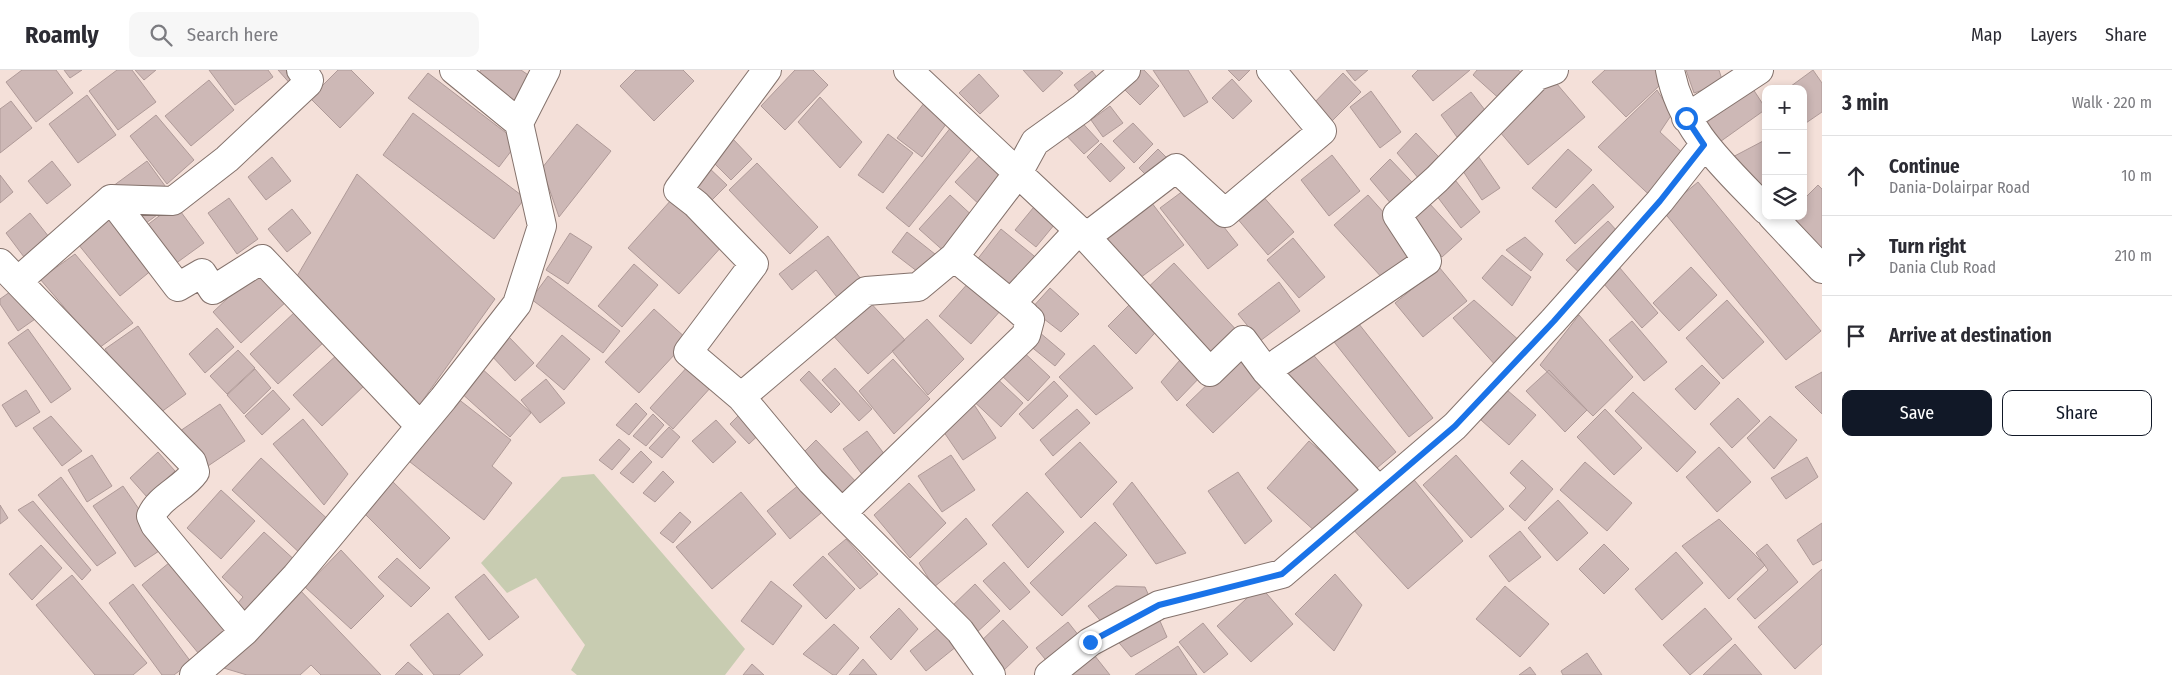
<!DOCTYPE html>
<meta charset="utf-8">
<style>
body{margin:0;font-family:"Fira Sans Condensed",sans-serif;background:#f7f7f7;color:#2b2b33}
.controls{position:absolute;right:15px;top:15px;display:grid;overflow:hidden;border-radius:10px;box-shadow:0 2px 8px #0003}
.controls button{width:45px;height:45px;display:grid;place-items:center;padding:0;border:0;border-bottom:1px solid #e1e1e2;background:#fff;color:#2b2b33;font:25px sans-serif}
.stop{position:absolute;width:15px;height:15px;margin:-11px;border:4px solid #1a73e8;border-radius:50%;background:#fff}
.stop.end{background:#1a73e8;border-color:#fff;box-shadow:0 1px 5px #0008}
.list{margin:0;padding:0;list-style:none}
h2{display:flex;justify-content:space-between;align-items:center;height:65px;margin:0;padding:0 20px;font-size:21px}
h2 small{font-size:16px;font-weight:400;color:#7c7c81}
.list li{display:grid;grid-template-columns:32px 1fr auto;gap:15px;align-items:center;box-sizing:border-box;height:80px;padding:0 20px;border-top:1px solid #e1e1e2}
.list b{display:block;font-size:19px;white-space:nowrap}
.list p{margin:0;font-size:16px;white-space:nowrap;color:#7c7c81}
.list em{font-size:16px;font-style:normal;color:#7c7c81}
.actions{display:flex;gap:10px;padding:15px 20px}
.actions a{flex:1;padding:11px 0;border:1px solid #111827;border-radius:10px;text-align:center;font-size:18px;color:#111827}
.actions .main{background:#111827;color:#fff}
.icon{flex:none;width:28px;height:28px;fill:none;stroke:currentColor;stroke-width:2;stroke-linecap:round;stroke-linejoin:round}
.map{position:relative;flex:none;width:1822px;height:605px;overflow:hidden}
header{display:flex;align-items:center;gap:30px;box-sizing:border-box;height:70px;padding:0 25px;background:#fff;border-bottom:1px solid #e1e1e2}
header strong{font-size:24px}
nav{display:flex;gap:28px;margin-inline-start:auto;font-size:18px}
.search{width:350px;height:45px;background:#f7f7f7;display:flex;align-items:center;gap:12px;box-sizing:border-box;padding:0 18px;border-radius:10px;color:#7c7c81;font-size:19px}
main{display:flex}
aside{flex:1;background:#fff}
.map>svg:first-child{display:block}
.green{fill:#c8ccb1}
.building{fill:#cdb8b6;stroke:#af9a98}
.lines{fill:none;stroke-linecap:round;stroke-linejoin:round}
.minor-casing{stroke:#84726c;stroke-width:30}
.minor{stroke:#fff;stroke-width:28}
.route{stroke:#1a73e8;stroke-width:6}
</style>
<header>
<strong>Roamly</strong>
<div class="search"><svg class="icon" aria-label="search" viewBox="0 0 24 24"><circle cx="10" cy="10" r="6"/><path d="M15 15l6 6"/></svg>Search here</div>
<nav><a>Map</a><a>Layers</a><a>Share</a></nav>
</header>
<main>
<div class="map">
<svg width="1822" height="605" viewBox="0 0 1822 605">
<rect width="100%" height="100%" fill="#f4e0d9"/>
<!-- green -->
<path class="green" d="M594 404 745 579 725 605H577L571 600 585 575 536 508 507 523 481 493 562 407Z"/>
<!-- building -->
<path class="building" d="M22 0H56L73 23 36 52 6 12Z
M64 0H82L70 8Z
M117 0H132L156 32 118 60 89 21Z
M135 0H156L144 10Z
M209 0H268L273 7 235 35Z
M278 0H312L293 17Z
M338 0H351L374 23 340 58 310 28Z
M481 0H521L534 9 517 44 476 7Z
M636 0H683L694 11 654 51 620 16Z
M795 0H813L828 15 785 60 761 36Z
M1023 0H1059L1063 3 1043 22Z
M1133 0H1144L1159 16 1140 35 1119 14Z
M1153 0H1188L1208 32 1184 47Z
M1228 0H1250L1239 11Z
M1346 0H1368L1355 11Z
M1418 0H1470L1433 31 1412 6Z
M1477 0H1518L1522 3 1503 32 1473 5Z
M1605 0H1676L1626 47 1592 12Z
M1686 0H1719L1723 13 1694 23Z
M1813 0 1822 13V42L1803 55V19H1787Z
M1092 1 1107 20 1089 34 1074 15Z
M428 3 518 72 499 97 408 28Z
M1343 3 1361 22 1329 54 1311 36Z
M979 4 999 26 980 44 959 23Z
M1551 7 1585 47 1528 95 1494 55Z
M1232 9 1252 31 1233 49 1212 28Z
M209 10 234 40 191 76 165 46Z
M1753 19 1766 39 1717 74 1703 55Z
M1657 20 1672 44 1660 62 1689 89 1658 133 1598 77Z
M1371 21 1401 62 1380 78 1350 37Z
M1471 22 1488 44 1457 67 1441 45Z
M87 25 116 65 78 93 49 54Z
M820 27 862 72 840 98 798 52Z
M928 28 952 46 922 87 897 68Z
M11 31 32 58 0 83V39Z
M1110 36 1123 53 1103 67 1091 50Z
M413 43 525 128 494 169 383 85Z
M156 45 194 90 167 114 130 66Z
M1075 45 1099 71 1084 84 1060 59Z
M956 51 979 70 909 157 886 138Z
M1133 53 1153 74 1134 93 1113 71Z
M577 54 611 81 559 147 542 98Z
M1416 63 1453 102 1431 123 1397 83Z
M888 64 913 83 883 123 858 105Z
M732 68 752 89 731 110 710 89Z
M1765 70 1766 72V122L1727 90Z
M1101 73 1125 98 1110 112 1087 87Z
M1158 79 1179 100 1160 119 1139 98Z
M1568 79 1592 100 1556 138 1532 118Z
M983 82 1018 103 981 136 955 112Z
M1332 85 1360 121 1329 146 1301 110Z
M1478 86 1500 118 1482 130 1461 98Z
M272 87 291 111 266 130 248 107Z
M1390 89 1427 128 1404 149 1370 109Z
M52 91 71 115 47 134 28 111Z
M147 91 176 131 138 159 109 119Z
M757 93 818 157 790 184 729 120Z
M707 96 727 115 706 136 686 117Z
M357 104 495 229 418 337 293 213Z
M0 105 13 122 0 133Z
M1452 106 1480 142 1461 158 1433 121Z
M1698 112 1821 261 1786 290 1663 141Z
M1593 114 1614 137 1575 174 1555 151Z
M1191 115 1238 175 1208 199 1160 138Z
M1818 115 1822 119V183L1787 146H1803V130Z
M1261 124 1294 162 1268 185 1236 147Z
M950 125 977 150 947 184 919 159Z
M1368 125 1427 191 1394 221 1334 155Z
M229 128 258 169 237 184 208 143Z
M1148 128 1184 175 1132 214 1097 168Z
M672 129 723 175 679 224 628 178Z
M1038 132 1059 149 1036 177 1015 160Z
M1429 133 1462 169 1442 187 1409 150Z
M175 134 204 173 175 194 146 156Z
M292 139 311 163 287 182 268 159Z
M30 143 49 167 24 187 6 163Z
M116 143 158 195 120 226 78 174Z
M1608 151 1626 171 1586 209 1566 190Z
M1001 159 1039 190 1014 221 976 191Z
M907 162 940 188 922 205 892 182Z
M570 163 592 177 568 214 546 200Z
M828 166 864 213 840 231 816 200 792 220 779 204Z
M1525 167 1543 184 1531 201 1506 180Z
M1293 168 1325 207 1299 228 1267 190Z
M75 184 133 253 99 278 40 209Z
M1502 185 1531 207 1512 236 1482 208Z
M1614 191 1658 243 1642 258 1598 207Z
M1174 193 1241 265 1211 293 1144 221Z
M634 194 658 215 622 257 598 236Z
M1439 197 1467 231 1423 267 1395 233Z
M1691 197 1717 225 1679 261 1653 233Z
M259 199 287 231 241 273 213 242Z
M548 206 620 261 603 283 531 229Z
M970 211 1001 240 971 274 939 246Z
M1279 212 1300 241 1260 271 1238 244Z
M17 217 38 247 18 261 0 234V229Z
M1050 218 1079 244 1061 262 1031 239Z
M866 228 905 270 868 304 829 261Z
M1136 228 1161 256 1136 284 1108 256Z
M1474 230 1522 273 1497 297 1453 248Z
M1727 230 1764 272 1723 309 1686 268Z
M654 239 688 270 639 323 605 292Z
M296 241 324 272 278 314 250 284Z
M1579 245 1633 307 1593 346 1540 295Z
M927 249 964 289 928 325 892 281Z
M1355 249 1433 348 1409 367 1331 268Z
M1632 251 1667 292 1644 311 1609 270Z
M138 256 186 324 153 348 105 279Z
M217 258 234 277 205 303 189 284Z
M28 259 71 319 51 333 8 273Z
M1039 262 1065 284 1055 296 1029 275Z
M562 265 590 289 564 320 536 296Z
M509 267 534 293 515 311 491 285Z
M1094 275 1133 318 1096 345 1059 307Z
M1018 277 1050 307 1028 331 996 300Z
M1245 278 1271 307 1213 363 1186 335Z
M238 280 255 298 227 324 210 306Z
M1310 281 1396 382 1371 403 1285 302Z
M339 283 367 313 322 356 293 325Z
M1186 283 1204 303 1177 331 1161 312Z
M893 289 930 329 894 364 859 321Z
M689 295 712 316 673 359 650 338Z
M1702 295 1720 313 1695 340 1675 319Z
M480 297 531 343 510 367 459 321Z
M835 298 872 339 859 351 822 310Z
M255 299 271 318 244 344 227 325Z
M1549 300 1587 340 1565 362 1526 321Z
M809 301 840 334 831 343 800 310Z
M990 302 1023 333 1001 357 968 326Z
M1822 302V344L1795 317Z
M546 309 565 333 540 353 521 330Z
M1054 311 1068 326 1033 359 1019 344Z
M26 320 40 342 16 357 2 335Z
M273 320 290 339 262 365 245 346Z
M1507 320 1536 345 1509 375 1481 350Z
M1633 322 1696 382 1677 402 1615 341Z
M453 325 511 370 492 396 512 413 484 450 405 388Z
M1738 328 1760 351 1732 378 1710 354Z
M636 333 647 344 629 365 616 355Z
M973 333 996 368 963 390 939 355Z
M220 334 245 371 205 398 180 361Z
M749 335 768 356 749 374 730 354Z
M1077 339 1090 353 1053 386 1040 370Z
M1605 339 1642 378 1614 405 1577 367Z
M653 344 664 355 646 376 633 366Z
M51 346 82 381 62 396 33 358Z
M1770 346 1797 370 1774 399 1747 368Z
M303 349 348 404 324 435 273 374Z
M716 350 736 372 713 393 692 371Z
M669 357 680 367 662 388 649 378Z
M867 361 888 389 864 407 843 379Z
M619 369 630 379 612 400 599 390Z
M816 370 860 416 848 428 804 382Z
M1309 371 1360 416 1317 463 1267 418Z
M1080 372 1117 412 1081 448 1045 404Z
M1719 377 1751 412 1717 442 1686 407Z
M641 381 652 392 633 413 620 403Z
M158 382 175 401 147 427 130 408Z
M92 385 112 416 87 432 68 400Z
M951 385 975 420 942 442 918 406Z
M1456 385 1504 439 1471 468 1423 415Z
M1807 387 1818 407 1786 429 1771 408Z
M261 388 333 454 303 486 232 420Z
M1522 390 1553 419 1525 451 1509 436 1526 418 1510 403Z
M1585 392 1632 433 1607 461 1560 420Z
M663 401 674 412 655 432 643 423Z
M1238 402 1272 451 1245 474 1208 421Z
M1411 406 1463 471 1408 519 1350 456Z
M61 407 116 483 97 496 38 425Z
M389 408 450 468 420 499 359 438Z
M805 410 827 438 790 469 767 441Z
M1132 412 1186 483 1156 494 1113 434Z
M909 413 946 453 910 488 874 445Z
M123 416 165 477 135 497 93 436Z
M221 420 255 451 221 489 187 458Z
M741 422 776 464 712 519 676 477Z
M1027 422 1064 462 1028 498 992 455Z
M1558 430 1588 463 1557 491 1528 458Z
M33 431 91 500 82 510 18 440Z
M0 435 8 448 0 454Z
M680 442 691 452 673 473 660 463Z
M966 448 987 474 934 517 919 493Z
M1719 449 1765 495 1729 529 1682 476Z
M1095 452 1127 485 1062 546 1030 513Z
M1822 453V490L1813 495 1797 470Z
M1520 461 1541 487 1509 512 1489 486Z
M264 462 298 493 245 550 233 539 243 527 222 507Z
M846 469 878 504 860 519 828 484Z
M1604 474 1629 499 1604 524 1579 499Z
M1767 474 1798 512 1755 549 1737 529 1768 500 1756 483Z
M41 475 62 498 32 530 9 504Z
M341 480 384 526 351 559 305 517Z
M1676 482 1703 513 1662 550 1635 519Z
M823 486 855 519 826 549 793 515Z
M175 488 232 556 199 584 142 515Z
M397 488 430 518 411 537 378 507Z
M1004 492 1030 522 1010 540 983 511Z
M1822 499V574L1795 599 1758 557Z
M484 504 519 547 489 570 455 527Z
M1335 504 1362 535 1334 581 1295 544Z
M72 505 147 593 133 605H95L36 535Z
M771 511 802 536 773 575 741 551Z
M133 514 191 592 174 605H162L109 533Z
M975 514 1000 541 975 564 950 538Z
M1116 516 1145 517 1167 567 1131 587 1088 536Z
M1260 516 1293 554 1251 592 1217 556Z
M1505 516 1549 554 1520 587 1476 549Z
M298 518 381 605H321L311 595 300 605H247L217 596Z
M899 538 918 559 891 590 870 567Z
M1705 538 1732 569 1690 605 1663 575Z
M448 543 483 585 459 605H434L410 575Z
M1003 550 1028 577 1003 601 978 574Z
M945 552 962 572 926 601 910 581Z
M1068 552 1110 605H1058L1036 578Z
M1203 553 1228 584 1204 603 1179 572Z
M834 554 859 578 836 605H833L803 584Z
M1735 574 1762 605H1703Z
M1178 576 1197 605H1135Z
M1587 583 1602 605H1563L1561 601Z
M863 589 877 605H849Z
M408 592 423 605H395Z
M752 594 764 605H743Z
M1530 597 1536 605H1519Z"/>
<g class="lines">
<!-- minor casing -->
<g class="minor-casing">
<path id="minor" d="M454 0 519 53
M767 0 678 120 696 134 754 194 688 282 741 327 811 411 842 443 960 561 991 605
M908 0 1086 167
M1271 0 1322 61 1225 143 1176 98 1086 167 1210 302 1243 270 1266 301 1379 421
M1670 0C1681 60 1726 98 1766 140
M1686 48 1759 0
M111 129 178 217 202 203 213 220 262 189 420 356
M1772 146 1822 199
M0 193 192 392 195 402C183 419 159 427 151 446L155 455 244 562
M18 211 111 129 173 131 227 89 308 13 309 10 301 0
M1025 245 954 187 1018 103 1035 72 1081 39 1126 0
M1266 301 1427 191 1397 145 1437 109 1537 6 1554 0
M741 327 866 221 918 217 954 187
M842 443 1026 265 1030 250 1011 233 1079 160
M194 605 244 562 296 506 443 329 517 234 542 156 519 53 546 0
M1049 605 1090 572 1159 535 1282 504 1455 356 1553 251 1660 131 1704 75"/>
</g>
<!-- minor -->
<use href="#minor" class="minor"/>
</g>
<g class="lines">
<!-- route -->
<path class="route" d="M1090 572 1159 535 1282 504 1455 356 1554 251 1660 131 1704 75 1686 48"/>
</g>
</svg>
<div class="controls">
<button>+</button>
<button>−</button>
<button><svg class="icon" aria-label="layers" viewBox="0 0 24 24"><path d="M12 4l9 5-9 5-9-5zM3 14l9 5 9-5"/></svg></button>
</div>
<div class="stop" style="left:1686px;top:48px"></div>
<div class="stop end" style="left:1090px;top:572px"></div>
</div>
<aside>
<h2>3 min<small>Walk · 220 m</small></h2>
<ul class="list">
<li><svg class="icon" aria-label="ahead" viewBox="0 0 24 24"><path d="M12 20V5M6 11l6-6 6 6"/></svg><div><b>Continue</b><p>Dania-Dolairpar Road</p></div><em>10 m</em></li>
<li><svg class="icon" aria-label="right" viewBox="0 0 24 24"><path d="M7 20v-9h11M14 6l5 5-5 5"/></svg><div><b>Turn right</b><p>Dania Club Road</p></div><em>210 m</em></li>
<li><svg class="icon" aria-label="arrive" viewBox="0 0 24 24"><path d="M6 21V4h12l-3 4 3 4H6"/></svg><div><b>Arrive at destination</b></div></li>
</ul>
<div class="actions"><a class="main">Save</a><a>Share</a></div>
</aside>
</main>
